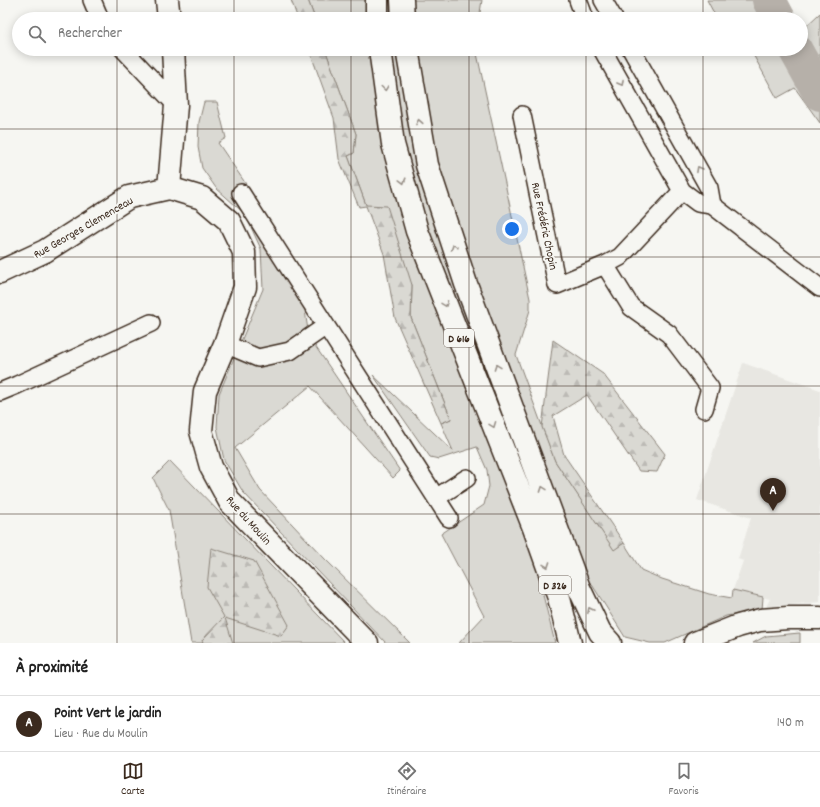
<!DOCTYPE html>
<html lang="fr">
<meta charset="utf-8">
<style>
body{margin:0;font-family:Dekko,sans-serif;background:#f6f6f6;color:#222}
.you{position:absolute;left:512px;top:229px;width:14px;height:14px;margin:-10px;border:3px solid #fff;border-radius:50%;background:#1a73e8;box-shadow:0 0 0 6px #1a73e833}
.badge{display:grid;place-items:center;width:26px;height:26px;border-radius:50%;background:#3b2a1e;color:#fff;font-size:13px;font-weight:700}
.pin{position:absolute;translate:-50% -33px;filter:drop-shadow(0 1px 2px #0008)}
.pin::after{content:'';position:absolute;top:21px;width:14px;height:12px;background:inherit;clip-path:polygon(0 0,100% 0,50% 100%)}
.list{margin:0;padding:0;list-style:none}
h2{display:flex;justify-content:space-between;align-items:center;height:52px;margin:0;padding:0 16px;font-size:17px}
h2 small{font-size:13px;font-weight:400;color:#767676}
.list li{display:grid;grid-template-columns:26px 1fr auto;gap:12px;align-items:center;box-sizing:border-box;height:56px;padding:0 16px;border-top:1px solid #e0e0e0}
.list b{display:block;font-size:15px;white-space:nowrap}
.list p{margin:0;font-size:13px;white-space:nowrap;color:#767676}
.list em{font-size:13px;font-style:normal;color:#767676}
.icon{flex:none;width:22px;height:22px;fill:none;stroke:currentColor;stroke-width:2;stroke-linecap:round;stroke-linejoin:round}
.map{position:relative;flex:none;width:820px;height:643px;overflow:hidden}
.search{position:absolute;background:#fff;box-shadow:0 2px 10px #0003;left:12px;right:12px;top:12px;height:44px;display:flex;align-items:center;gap:10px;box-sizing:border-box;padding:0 14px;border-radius:22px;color:#767676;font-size:15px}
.sheet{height:108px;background:#fff}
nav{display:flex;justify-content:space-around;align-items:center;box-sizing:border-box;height:56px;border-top:1px solid #e0e0e0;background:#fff;font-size:11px;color:#767676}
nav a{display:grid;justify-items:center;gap:2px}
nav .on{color:#3b2a1e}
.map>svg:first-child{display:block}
.built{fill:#e8e7e2}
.green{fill:#dad9d3;stroke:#8a8278}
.forest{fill:url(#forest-firs);stroke:#8a8278}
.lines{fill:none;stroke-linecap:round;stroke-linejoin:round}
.river{stroke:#b6b0a9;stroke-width:34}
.street-casing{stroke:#3b2a1e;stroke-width:20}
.secondary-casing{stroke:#3b2a1e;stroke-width:25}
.primary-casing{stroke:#3b2a1e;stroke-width:25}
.street{stroke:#f6f6f2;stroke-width:17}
.secondary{stroke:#f6f6f2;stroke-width:22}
.primary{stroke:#f6f6f2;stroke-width:22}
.oneway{stroke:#989088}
.grid{fill:none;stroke:#3b2a1e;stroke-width:1;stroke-opacity:0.55}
.labels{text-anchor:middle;stroke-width:4;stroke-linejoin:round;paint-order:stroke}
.shield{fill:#f6f6f2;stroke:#73675e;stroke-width:1}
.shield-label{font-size:11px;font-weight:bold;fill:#3b2a1e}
.street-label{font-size:12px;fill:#3b2a1e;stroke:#f6f6f2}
</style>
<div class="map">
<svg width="820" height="643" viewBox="0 0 820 643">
<defs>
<pattern id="forest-firs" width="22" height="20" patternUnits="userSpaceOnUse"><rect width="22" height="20" fill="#dad9d3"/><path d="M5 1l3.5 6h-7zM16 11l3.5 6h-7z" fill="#bcbab5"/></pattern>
</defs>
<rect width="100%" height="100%" fill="#f6f6f2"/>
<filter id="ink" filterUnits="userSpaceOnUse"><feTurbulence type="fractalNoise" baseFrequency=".025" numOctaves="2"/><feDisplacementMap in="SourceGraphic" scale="8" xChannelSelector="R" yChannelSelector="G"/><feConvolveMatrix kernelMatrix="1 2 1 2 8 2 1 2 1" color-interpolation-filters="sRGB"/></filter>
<g filter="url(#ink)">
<!-- built -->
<path class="built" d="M743 363 820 390V602L766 607 770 599 733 590 743 561 738 559 751 518 697 500Z"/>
<!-- green -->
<path class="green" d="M308 0H482L479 19H315Z
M707 0H779L790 19H717Z
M820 13V123L795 88 777 98 750 49H801V31Z
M325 49H476L530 299V310L516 355 555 461 614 549 624 543 641 570 662 579 709 594 732 598 733 590 763 597 762 610 726 616 665 643H650L625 637 591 583 543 595 555 643H459L484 616 441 534 484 505 489 486 487 470 477 447 439 459 430 457 373 375 453 451 441 423 451 419 411 318 412 285 366 205 348 156 354 153 356 134Z
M204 102H217L226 138 218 143 248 187 241 193 304 304 309 337 400 471 393 478 310 386 235 448 260 490 325 559 410 643H386L243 492 224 460 217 427 219 394 263 289 261 249 245 214 216 188 202 168 198 147 199 122Z
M170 461 345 643H191L169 510 153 478Z
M800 633V643H753L766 636Z"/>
<!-- forest -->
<path class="forest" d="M291 0H308L315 19H298Z
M309 49H325L356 134 354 153 348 156 366 205 387 206 412 285 411 318 451 419 441 423 395 318 384 254 366 206 359 207 339 159 334 118Z
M553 340 603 374 665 454 657 472 639 471 587 395 553 416 564 455 624 543 614 550 555 461 542 427Z
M211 548 254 561 289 625 281 636 225 618 233 643H203L202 640 224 617 207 587Z"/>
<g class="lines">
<!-- river -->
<path class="river" d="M769 0 779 19
M795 49 820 94"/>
<!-- street casing -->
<g class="street-casing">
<path id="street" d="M92 0 100 19
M578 0 585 19
M603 0 614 19
M123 49 176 105
M602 49 682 191 698 203 712 205 820 288
M631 49 709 188 712 205
M522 115 557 285 605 265 620 257 682 191
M241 193 449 518
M605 265 631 307 669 334 710 388 704 409
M225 344 258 358 290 351 326 326
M0 392 17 385 151 323
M436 498 467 478"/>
</g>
<!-- secondary casing -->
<g class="secondary-casing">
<path id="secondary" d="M167 0 169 19
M169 188 202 198 229 221 244 252 245 287 225 344 205 391 201 431 211 467 230 502 367 643
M169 188 176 105 173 49
M0 272 45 251 129 197 169 188
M695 643 738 626 760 620 788 618H820"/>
</g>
<!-- primary casing -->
<g class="primary-casing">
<path id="primary" d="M377 0V19
M402 0 403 19
M380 49 393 144 417 231 534 528 559 598 570 643
M407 49 427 165 466 284 579 588 600 632 610 643"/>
</g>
<!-- street -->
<use href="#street" class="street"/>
<!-- secondary -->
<use href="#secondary" class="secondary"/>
<!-- primary -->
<use href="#primary" class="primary"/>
</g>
<!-- one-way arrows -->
<defs><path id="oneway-chevron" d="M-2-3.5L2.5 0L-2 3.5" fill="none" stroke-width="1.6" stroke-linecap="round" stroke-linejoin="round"/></defs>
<g class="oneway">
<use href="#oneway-chevron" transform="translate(621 83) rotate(61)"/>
<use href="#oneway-chevron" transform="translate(385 88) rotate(82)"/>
<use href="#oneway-chevron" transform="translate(419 122) rotate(-100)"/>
<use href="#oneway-chevron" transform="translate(699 169) rotate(-119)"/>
<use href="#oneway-chevron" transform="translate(403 181) rotate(75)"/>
<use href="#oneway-chevron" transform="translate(454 247) rotate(-109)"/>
<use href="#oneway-chevron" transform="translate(445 304) rotate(69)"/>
<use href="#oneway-chevron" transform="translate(497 367) rotate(-110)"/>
<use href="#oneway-chevron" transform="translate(493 425) rotate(69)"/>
<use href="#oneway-chevron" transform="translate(543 489) rotate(-110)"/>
<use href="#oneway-chevron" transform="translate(547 565) rotate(70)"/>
<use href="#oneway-chevron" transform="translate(590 610) rotate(-116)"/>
</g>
</g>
<!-- grid -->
<path class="grid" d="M117 0V19M234 0V19M351 0V19M469 0V19M586 0V19M703 0V19M117 49V643M234 49V643M351 49V643M469 49V643M586 49V643M703 49V643M0 129H820M0 257H820M0 386H820M0 514H820"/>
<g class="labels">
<!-- shield labels -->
<g class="shield">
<rect x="444" y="329" width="30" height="18" rx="3"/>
<rect x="539" y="576" width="32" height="18" rx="3"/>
</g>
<g class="shield-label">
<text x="459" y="342">D 616</text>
<text x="555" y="589">D 326</text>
</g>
<!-- street labels -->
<g class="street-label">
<text transform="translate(545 226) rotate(78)" y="4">Rue Frédéric Chopin</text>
<text transform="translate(83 227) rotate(-30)" y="4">Rue Georges Clemenceau</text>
<text transform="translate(249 520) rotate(48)" y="4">Rue du Moulin</text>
</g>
</g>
</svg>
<div class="you"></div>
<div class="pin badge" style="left:773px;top:511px">A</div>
<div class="search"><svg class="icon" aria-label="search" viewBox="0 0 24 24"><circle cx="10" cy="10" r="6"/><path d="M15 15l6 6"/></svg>Rechercher</div>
</div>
<section class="sheet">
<h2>À proximité<small></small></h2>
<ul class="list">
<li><span class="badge">A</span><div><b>Point Vert le jardin</b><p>Lieu · Rue du Moulin</p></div><em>140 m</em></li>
</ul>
</section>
<nav>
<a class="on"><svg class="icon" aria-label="map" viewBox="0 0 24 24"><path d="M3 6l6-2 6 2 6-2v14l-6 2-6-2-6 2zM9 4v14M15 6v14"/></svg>Carte</a>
<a><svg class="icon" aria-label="directions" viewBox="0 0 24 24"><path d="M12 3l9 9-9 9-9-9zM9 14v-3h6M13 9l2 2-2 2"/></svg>Itinéraire</a>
<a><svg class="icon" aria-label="saved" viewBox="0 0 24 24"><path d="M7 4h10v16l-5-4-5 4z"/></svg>Favoris</a>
</nav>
